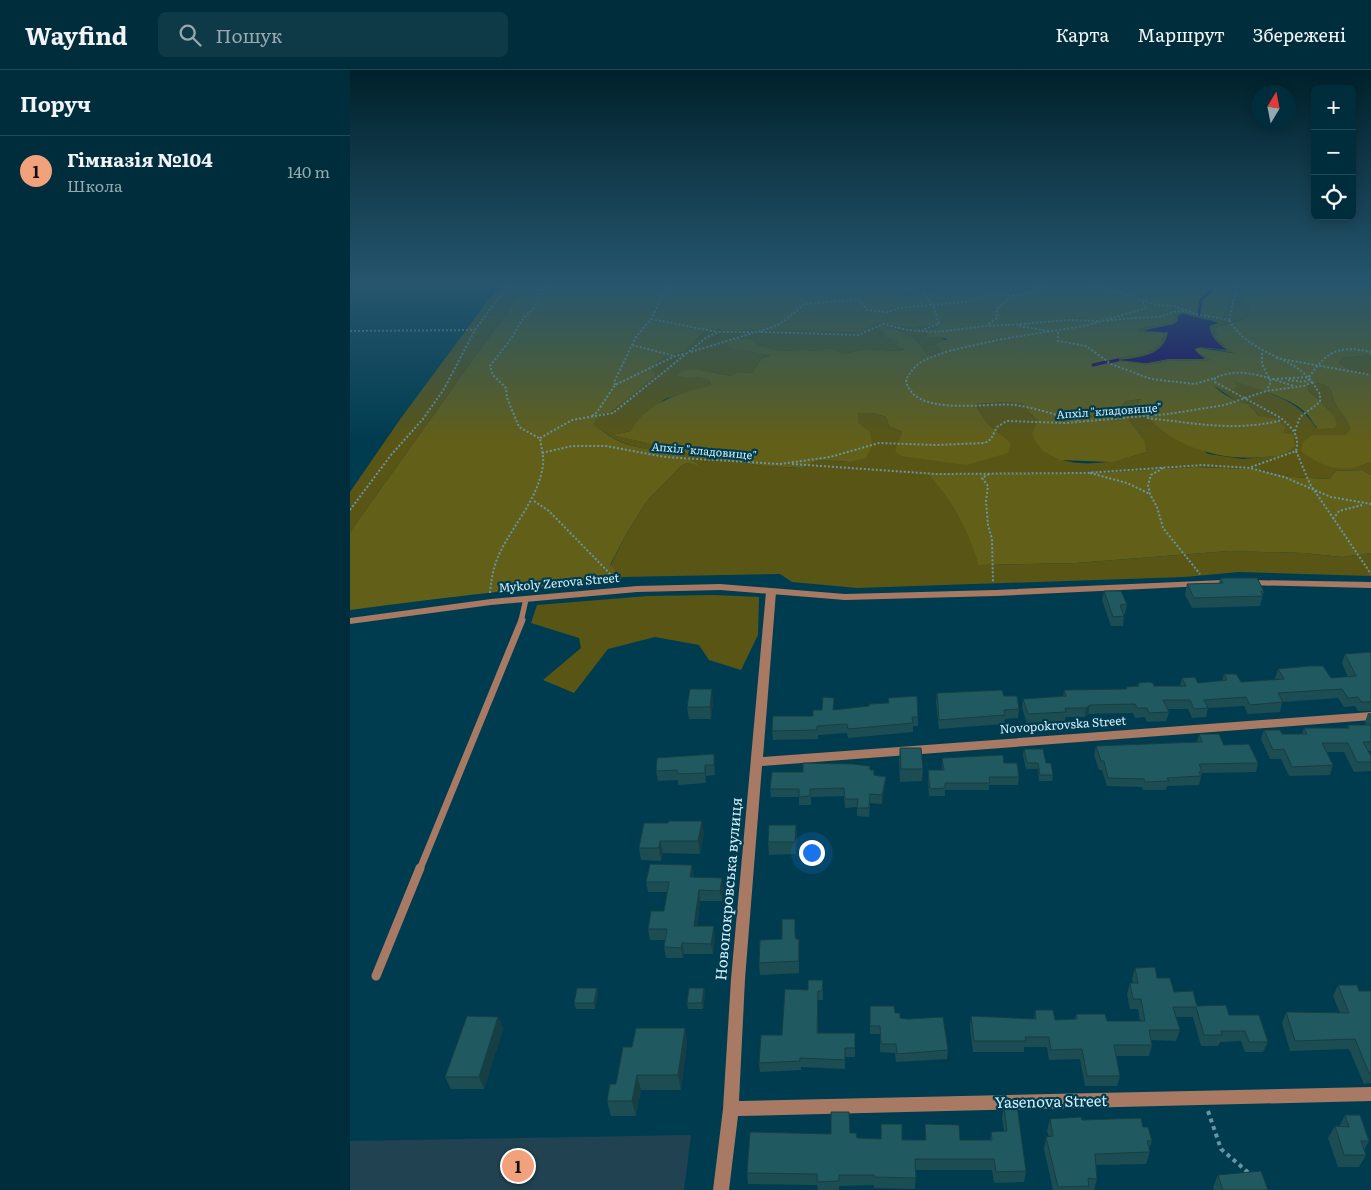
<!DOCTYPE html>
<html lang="uk">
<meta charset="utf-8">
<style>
body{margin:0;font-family:Literata,serif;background:#0e3946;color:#f1f3f6}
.controls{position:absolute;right:15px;top:15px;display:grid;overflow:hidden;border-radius:8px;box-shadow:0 2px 12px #0003}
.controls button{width:45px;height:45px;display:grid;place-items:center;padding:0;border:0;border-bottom:1px solid #224955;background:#002d3b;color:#f1f3f6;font:25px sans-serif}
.compass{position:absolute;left:901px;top:15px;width:45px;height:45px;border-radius:50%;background:#002d3b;box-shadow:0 2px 12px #0003;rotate:10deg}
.you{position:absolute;left:461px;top:782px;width:18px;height:18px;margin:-12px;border:4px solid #fff;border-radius:50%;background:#1a73e8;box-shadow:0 0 0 8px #1a73e833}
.badge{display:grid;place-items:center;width:32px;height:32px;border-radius:50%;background:#f1a17b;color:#111;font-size:16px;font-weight:700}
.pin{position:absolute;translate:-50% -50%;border:2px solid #fff;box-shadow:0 1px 5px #0006}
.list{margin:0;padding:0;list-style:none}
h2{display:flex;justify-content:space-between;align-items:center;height:65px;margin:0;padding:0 20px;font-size:21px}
h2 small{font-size:16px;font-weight:400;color:#95a8af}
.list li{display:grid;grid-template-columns:32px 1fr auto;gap:15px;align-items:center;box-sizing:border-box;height:70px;padding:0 20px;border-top:1px solid #224955}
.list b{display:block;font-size:19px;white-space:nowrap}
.list p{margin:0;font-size:16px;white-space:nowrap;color:#95a8af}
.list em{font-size:16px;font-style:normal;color:#95a8af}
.icon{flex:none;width:28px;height:28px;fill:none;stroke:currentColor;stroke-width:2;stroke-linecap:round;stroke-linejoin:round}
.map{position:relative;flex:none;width:1021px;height:1120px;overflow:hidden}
header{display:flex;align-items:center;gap:30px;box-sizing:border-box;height:70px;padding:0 25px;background:#002d3b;border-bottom:1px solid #224955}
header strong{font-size:24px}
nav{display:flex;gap:28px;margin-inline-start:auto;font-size:18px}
.search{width:350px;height:45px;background:#0e3946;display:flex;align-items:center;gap:12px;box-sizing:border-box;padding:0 18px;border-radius:8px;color:#95a8af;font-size:19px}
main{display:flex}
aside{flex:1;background:#002d3b}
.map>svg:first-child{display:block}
.built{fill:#214351}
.green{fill:#595515;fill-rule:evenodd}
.forest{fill:#625f19}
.water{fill:#250165}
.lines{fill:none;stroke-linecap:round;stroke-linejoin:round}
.stream{stroke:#250165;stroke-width:3}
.path-far1{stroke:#6894a3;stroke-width:2;stroke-dasharray:2 2;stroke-linecap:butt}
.path{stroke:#6894a3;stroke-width:4;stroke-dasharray:4 4;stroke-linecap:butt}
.service-far2{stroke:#a87a64;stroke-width:5.5}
.service-far1{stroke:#a87a64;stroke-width:7}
.service{stroke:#a87a64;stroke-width:9}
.minor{fill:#a87a64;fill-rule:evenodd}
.tertiary{fill:#a87a64;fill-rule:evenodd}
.wall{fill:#1c4d53}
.shaded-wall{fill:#173e43}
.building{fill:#215960;stroke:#173e43}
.labels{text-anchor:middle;stroke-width:4.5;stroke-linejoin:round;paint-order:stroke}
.far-street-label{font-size:11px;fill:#d4eefa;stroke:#003c4f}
.street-label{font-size:12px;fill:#d4eefa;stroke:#003c4f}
.near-street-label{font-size:15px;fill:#d4eefa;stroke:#003c4f}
</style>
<header>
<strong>Wayfind</strong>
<div class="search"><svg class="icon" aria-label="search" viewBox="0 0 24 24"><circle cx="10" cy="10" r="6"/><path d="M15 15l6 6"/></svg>Пошук</div>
<nav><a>Карта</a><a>Маршрут</a><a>Збережені</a></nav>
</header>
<main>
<aside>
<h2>Поруч<small></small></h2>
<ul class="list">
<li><span class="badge">1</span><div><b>Гімназія №104</b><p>Школа</p></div><em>140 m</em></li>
</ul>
</aside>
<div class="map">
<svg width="1021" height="1120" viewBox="0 0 1021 1120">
<rect width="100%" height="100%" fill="#003c4f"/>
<!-- built -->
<path class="built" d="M341 1065 334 1120H0V1071Z"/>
<!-- green -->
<path class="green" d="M151 213H173L159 239 0 462V422L51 348Z
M542 213H580L582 219 572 224H545L542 222Z
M881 213H896L894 220 902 237 897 248 866 257 868 264 864 266 873 275 892 285 865 279 849 278 851 284 861 290 819 291 798 295 764 291 813 269 816 262 799 264 787 262 788 259 821 253 824 246 829 243 866 249H871L875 243ZM830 244 865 251 859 256C861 266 866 274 876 279L847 277 844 281 855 288 852 289H818L793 293 771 290C791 287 815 285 819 262L796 261C804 255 823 259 827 252 829 250 829 247 830 244Z
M526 253 563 258 587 255 590 257 578 261 597 271 584 273 591 280V284L584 286 576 284C569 266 549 260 532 255L534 262 532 264 548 272 555 278 547 281 515 279 494 284 481 278 461 281 456 279 431 281 408 275 403 270 399 268 385 269 403 282 421 284 412 288 402 303 388 302 382 306 348 300 329 307 347 305 353 306 360 311 361 315 315 329 291 349 281 361 263 365 318 378 331 383 413 396 453 398 468 390 500 392 508 353V343H523L536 347 539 356 552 362 546 381 649 363 638 354 625 334 659 332 673 334 679 342 688 351 685 371C713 405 760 393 797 382L795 371 770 338 776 331 792 329 858 384 893 389 931 385 933 363 909 346 899 334 886 331 863 315 877 321 888 318 881 310C912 320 949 329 966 358L982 343 958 320 959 313C965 313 973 313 978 317 982 320 982 324 983 328 987 339 997 348 1000 359L995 365H962L1011 396 1021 392V405L1012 400 986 401 979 409 943 407 903 399 844 397 732 404H580L597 426 617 458 630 495 726 493 879 481 954 483 992 487 1021 483V506L889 502 834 507 507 518 442 512 430 504 272 507 260 496 278 461 297 431 332 395 337 393 350 395C329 382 300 382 277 374 263 370 255 361 242 355L249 345 261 342 305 305 300 297 316 285 334 282 357 259H367L375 261 448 260 508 263 517 260Z
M1021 285V306L1004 302 989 293 992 288Z
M365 525 409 527 408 565 391 600 359 590 349 575 305 567 258 579 224 623 193 610 231 578 229 568 181 553 187 535 298 526Z"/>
<!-- forest -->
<path class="forest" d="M173 213H542V222C553 228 571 225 582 220L581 213H881L875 243 871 249 829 243 825 246 821 253 788 259 787 262 816 263C800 290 789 280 765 290L798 295 819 291 861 290 848 283 847 280 849 278 888 284 877 278 864 266 868 264 864 258 897 248 901 238 892 231 896 213H1021V285L992 288 989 293 1004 302 1021 306V392C994 404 974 399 951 381L953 372 962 365H995L1000 359C997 348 987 339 983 328 982 324 982 320 978 317 973 313 965 313 959 313L958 320 982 343 987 354 984 358 968 359C964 355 961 348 956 343 940 327 904 318 883 311L888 318 877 321 864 316 872 323 886 331 899 334 909 346 925 349 936 357 933 363 943 364 945 376C941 379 936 383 932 385 927 387 919 386 913 387 869 392 812 374 788 334L791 329 776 331 770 338 795 371 797 382 762 392 710 390 693 381 685 371 682 363 688 351 679 342 673 334 658 332 625 334 638 354 661 373 658 383 616 395 551 386 545 381 552 362 539 356 536 347 523 343H508V353L520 362 522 376 516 388 500 392 468 390 453 398 413 396 331 383 318 378 262 365 281 361C297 331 332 323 361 315L360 311C346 302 338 311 326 305L332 301 344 299 381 306 388 302 402 303 412 288 420 285 380 278 377 273 385 269 399 268 403 270 408 275 431 281 456 279 461 281 481 278 494 284 515 279 547 281 554 279 547 275 548 272 532 265 534 262 527 258 532 255C549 260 569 266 576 284L584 286 591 284V280L584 273 597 270 595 268 575 267 578 261 589 257 586 255 563 258 526 253 517 260 508 263 448 260 375 261 367 259H357L334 282 316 285 301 297 306 305 261 342 249 345 243 355C254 361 263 370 276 374 298 381 333 382 351 396L337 393 332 395 297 431 278 461 260 495 272 507 269 511C178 517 89 528 0 540V462L159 239Z
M844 397 903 399 943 407 979 409 986 401 1012 400 1021 405V483L992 487 954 483 879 481 726 493 629 495C617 459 604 432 578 404H732Z"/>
<!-- water -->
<path class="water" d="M833 244 868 253 859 256C861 267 867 273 877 280L851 277 844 279 854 289H818L797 293 768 290C789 288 814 286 818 262L793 261 824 254 828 251V246Z"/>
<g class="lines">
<!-- stream -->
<path class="stream" d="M849 244 851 230 861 221 863 213
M759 292 768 290
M743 295 756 292"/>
<!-- path-far1 -->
<path class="path-far1" d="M568 213 584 238 589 254 572 260
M724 213H729
M731 213 781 226 806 235 824 236 849 245 879 250
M301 249 367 262
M879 250 888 213
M757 251C774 248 789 248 806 247 818 246 823 239 837 242
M658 255 718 250 749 251
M639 256 659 255
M669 256 698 261
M0 261 125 260
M411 262 508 265 533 254 557 260 586 262 636 256 647 248V239L661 227 675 224 697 213
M708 262V271L736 276 761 294 801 309 845 314 865 308
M282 275 324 286
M341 282 403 263
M912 283V294L921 312 917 319
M926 288 1021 305
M923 309 959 307C978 280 989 275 1021 282
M938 310 953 312 961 309
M265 315 264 312 286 267 301 249 319 213
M242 346 247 342 265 315 325 286 334 284
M797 348C843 353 886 362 932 350
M729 350C707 346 687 338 665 335 638 332 562 348 556 310 566 290 579 288 599 281L652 269 734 256 797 238 792 231
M945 361 950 347 970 332V324L962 312
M189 368 169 357 157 328 156 318 143 305 140 296 163 266 173 248 184 238 195 213
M190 368 222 350 263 343 357 267 369 262H408L430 254 455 234 504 230 511 232 517 240 538 242 549 238 615 232 636 225H668
M946 381 960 414 1021 504
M192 383 222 376H256L315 387 430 394 480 387 529 373 585 375 635 373 641 369 647 357 657 351 716 353 818 344 875 335 916 321 954 316 962 312C941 284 902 287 879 250
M442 394 587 404 736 403 853 395 900 398 934 407 981 427 1021 434
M901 397 946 381C950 365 942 358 931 348L865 312V308C892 295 918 309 945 316
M813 398 801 405 798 415 800 424 807 437 813 458 850 504
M740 403 777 413 800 424
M639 404 632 408 638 416 636 431 638 455 642 469 643 513
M184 431 199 441 267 511
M0 440 41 385 73 349 94 319 125 260 159 213
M983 449 989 441 1012 435
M140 523C141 511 143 500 147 489 161 456 188 431 193 395 194 386 191 377 190 368"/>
<!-- path -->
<path class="path" d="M858 1041 871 1079 901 1105"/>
<!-- service-far2 -->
<path class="service-far2" d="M171 551 176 529"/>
<!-- service-far1 -->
<path class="service-far1" d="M70 799 172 550"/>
<!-- service -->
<path class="service" d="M26 906 70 798"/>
<!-- minor -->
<path class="minor" d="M421 519 426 522 413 687 1021 642V650L412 696 395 909 389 1031 1021 1017V1031L388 1046 379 1120H363L373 1039 381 909 416 522Z"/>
<!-- tertiary -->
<path class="tertiary" d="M873 510 878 513 876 515 646 526 495 530 370 520 287 522 141 535 0 554V548L141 529 287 516 370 514 495 524 646 520Z
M897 510 1021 512V518L894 515 892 513Z"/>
</g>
<!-- wall -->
<path class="wall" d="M870 508 914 521 910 536 842 538 835 525 837 514 869 513Z
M754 521 777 534 775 544H774V546L773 556H761L752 530Z
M1021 582V641H1008L1005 636 994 637 988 628 932 632 930 642 898 644 894 636 858 638 856 647 842 648 838 639H817L819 642 816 651 797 652 795 647 785 648 783 643 738 644 735 647H715V651L677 653 672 638 673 629 713 627 714 620 776 619V617L787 616 788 613 804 616H830L832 608 848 613 872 611 874 604 891 612 926 610 925 608 928 599 981 608 998 607 992 593 995 584Z
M587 623 654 626 669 639 668 648 655 649 654 654 589 659 586 632Z
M538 628 568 647V656H563V662L498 668 497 663 468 665V669L423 670 422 661 463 646 484 640 519 637 538 633Z
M363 631 361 649H339L337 637Z
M1018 643H1021V681H1018L1021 686V701L1004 702 994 682H977L983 695 980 705 939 706 931 689H920L911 669 914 660 932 664H952L954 658H996L998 655H1016L1015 652Z
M849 664 908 693 906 702 852 703 849 715 817 716 816 720H793L792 717 757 716 752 700H749L744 685 746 676 847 673Z
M550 678 573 699 572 711 550 712 549 690Z
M674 679 696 693 703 705 702 711H689L688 699H676L673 685Z
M364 684 365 694V705L356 706V713L328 715V710L308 711 306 701Z
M592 688 654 693 669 707 668 715H639V720H595V726H579L578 708V700H592Z
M520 700 524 705 535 715 532 734 520 733 519 747 507 746V737L495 738 494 726 461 727V735H449V727H421L420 719 453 702Z
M294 753 354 763 350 784 313 783 311 791 291 790 289 778Z
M446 755 447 767 446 784 419 785 418 772Z
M344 805V807L374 819 372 831H350L347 856 365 866 363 884H334L333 888H316L314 877 315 870H300L298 859 314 841 317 822H298L296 812Z
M445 866 446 869H449V903L410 905 409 893 432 869Z
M785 898 807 908 824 922 847 936 879 945 918 972 913 982H895L891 971 870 972 868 976H851L843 947H826L830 960 826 971 801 970 802 975 799 986H766L770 1006 767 1016H735L730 989 699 990 697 977H674V982H623L620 957 621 946 684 949 685 940 705 950 725 949 726 944 757 951H790L788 939H780L777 924 780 913H783L782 909Z
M473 910V930H468V963H505V987H495V999L451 997V1000L410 1002 409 993 432 965 458 920Z
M988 915 1009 921H1021V1013L1014 1014 999 979 940 981 932 953 936 942 990 943 983 926Z
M247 918 248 924 245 939H226L224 933Z
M354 918 355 924 353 939H338L337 933Z
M520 936 545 943 550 948 598 980 597 989 546 992 545 983 530 982V964H520Z
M148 947 153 959 134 1019H101L95 1007Z
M335 958 337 974 331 1020H291L286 1046H261L257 1031 266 1014 282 977Z
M654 1036 676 1101 674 1112 644 1113 642 1100H566L565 1119 524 1118V1115L489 1116V1120H468L467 1115 398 1114 397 1103 481 1064 500 1063 507 1068 575 1070V1054L610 1070H640L641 1062 654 1061 652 1048Z
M995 1045 1019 1071 1014 1080 1016 1085 1009 1097H988L978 1068 985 1056 989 1057Z
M700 1049 732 1050 793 1057 802 1071 799 1079 800 1082 796 1094 746 1095 747 1109 744 1120H703L694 1079 696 1067H699L697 1061Z
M868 1105 918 1120H864L863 1117Z"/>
<!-- shaded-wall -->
<path class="shaded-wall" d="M362 619 363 631 361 649 360 637Z
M740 635 738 644 735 647 736 638Z
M364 684 365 694V705L364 695Z
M355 695 356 706V713L355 703Z
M536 707 535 715 532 734V725Z
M352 751 354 763 350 784 348 771Z
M446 755 447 767 446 784 445 772Z
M310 771 313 783 311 791 309 778Z
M342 795 344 805 342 818 340 807Z
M372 808 374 819 372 831 370 821Z
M349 820 350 831 345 866 344 856Z
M364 856 365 866 363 884 361 874Z
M332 873 334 884 333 888 331 878Z
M247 918 248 924 245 939 244 933Z
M354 918 355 924 353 939 352 933Z
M148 947 153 959 134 1019 129 1007Z
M335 958 337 974 331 1020 328 1005Z
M287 1005 291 1020 286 1046 282 1031Z"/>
<!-- building -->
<path class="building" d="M870 508H907L914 521H911L913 526 844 528 837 514 873 513Z
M754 521H771L777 534 770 535 774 546 763 547Z
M1021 582V632H1011L1008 627 998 628 992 619 928 623 933 632 900 635 896 627 854 630 858 638 844 639 840 630H813L819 642 799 643 797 638H787L785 634 740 635 736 638H715L716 642 678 644 673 629 716 626 714 620 777 619 776 617 789 616 788 613 799 612 803 613 804 616H836L832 608 845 607 848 613 877 610 874 604H886L891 612 934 609 928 599 959 596H973L981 608 1006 606 995 584Z
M340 619H362L360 637H337Z
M652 620 654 626H667L669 639 654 640 655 645 589 650 587 623Z
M567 626 568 647H562L563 653 498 659 497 654 467 656V660L422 661 423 646H463V640H472L473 627 484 628 483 640 519 636V634L539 633 538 628Z
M998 655H1021V672H1013L1021 686V692H1007L998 673H972L983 695 942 697 934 679 923 680 914 660H930L932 664H957L954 658H999Z
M849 664H869L874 675 899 674 908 693 849 694 852 702H849L851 706 817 708 819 711 795 712 794 709 758 708 754 691H751L746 676 848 672H852Z
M550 678H571L573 699H551Z
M674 679H693L696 693H701L703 705H690L688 693H677Z
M364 684V695H355V703L327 704V700L306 701 307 688Z
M653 685 654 693H667L669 707H639L640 713H595V718L580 719 578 700H594L592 688Z
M453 693 502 694 520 696V700H524V705L536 707 532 725 520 724 519 738H507L508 729H495L494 718 460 719V726L449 727V719H420L422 702H453Z
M319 751H352L348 771H310L309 778H289L294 753H318Z
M419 755H446L445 772H418Z
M300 794 342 795 340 807 372 808 370 821 349 820 344 856H364L361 874 332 873 331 878 314 877 317 859H298L301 841H314L319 812H296Z
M432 849H445V864L446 869H449V891L409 893 410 870 432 869Z
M805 897 807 908H820L824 922 843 921 847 936 876 935 879 945H909L918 972H899L895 961H871L872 965H854L846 937H823L830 960H799L802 975H764L770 1006H737L732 979 701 980 699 967H675L676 971H624L621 946 686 949 685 940H703L705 950 727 949 726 944H755L757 951H795L791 929H783L780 913H788L785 898Z
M458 910H473L472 921H468L467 963H505V978H495V990L450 988V991L409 993 411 965H432L435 919 458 920Z
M988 915H1007L1009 921H1021V1003H1019L1005 969 945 971 936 942 999 943Z
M227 918H247L244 933H224Z
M339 918H354L352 933H337Z
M520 936H544L545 943H550V948L558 949 593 947 598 980 547 984 546 974H531L530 956H520Z
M117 946 148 947 129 1007H95Z
M286 958H335L328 1005H287L282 1031H257L260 1014H266L273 977H282Z
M654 1036H667L676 1101 646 1102 644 1089H565L566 1108 524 1107V1105H489V1111L467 1112V1104L397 1103 400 1062 481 1064V1042H499L500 1063H506L507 1068 531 1069V1054H552V1070H576L575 1054 609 1055 610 1070H642L641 1062 657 1061Z
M995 1045H1010L1019 1071H1011L1016 1085H994L985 1056 999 1057Z
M731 1047 732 1050 791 1048 793 1057H798L802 1071H797L800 1082 745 1084 747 1109 738 1108 739 1116 708 1117 696 1067 703 1066 700 1049Z
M911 1101 918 1120H873L868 1105Z"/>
<!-- sky -->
<linearGradient id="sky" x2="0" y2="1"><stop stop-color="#00212b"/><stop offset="0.58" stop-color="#26566e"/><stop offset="1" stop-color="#26566e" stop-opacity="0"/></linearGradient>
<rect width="1021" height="370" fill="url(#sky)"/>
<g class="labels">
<!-- far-street labels -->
<g class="far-street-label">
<text transform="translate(759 341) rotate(-4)" y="4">Апхіл "кладовище"</text>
<text transform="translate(354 381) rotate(5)" y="4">Апхіл "кладовище"</text>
</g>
<!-- street labels -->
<g class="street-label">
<text transform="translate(209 513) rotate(-5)" y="4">Mykoly Zerova Street</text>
<text transform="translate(713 655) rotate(-4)" y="4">Novopokrovska Street</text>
</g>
<!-- near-street labels -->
<g class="near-street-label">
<text transform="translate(379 819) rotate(-85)" y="5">Новопокровська вулиця</text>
<text transform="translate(701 1032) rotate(-1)" y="5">Yasenova Street</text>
</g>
</g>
</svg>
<div class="controls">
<button>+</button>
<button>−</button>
<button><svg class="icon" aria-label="locate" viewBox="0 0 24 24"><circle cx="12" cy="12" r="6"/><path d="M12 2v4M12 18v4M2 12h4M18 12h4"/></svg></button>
</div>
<svg class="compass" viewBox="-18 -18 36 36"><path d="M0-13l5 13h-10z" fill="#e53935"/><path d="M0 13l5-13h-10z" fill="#95a8af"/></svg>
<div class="you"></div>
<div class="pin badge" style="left:168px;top:1096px">1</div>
</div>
</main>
